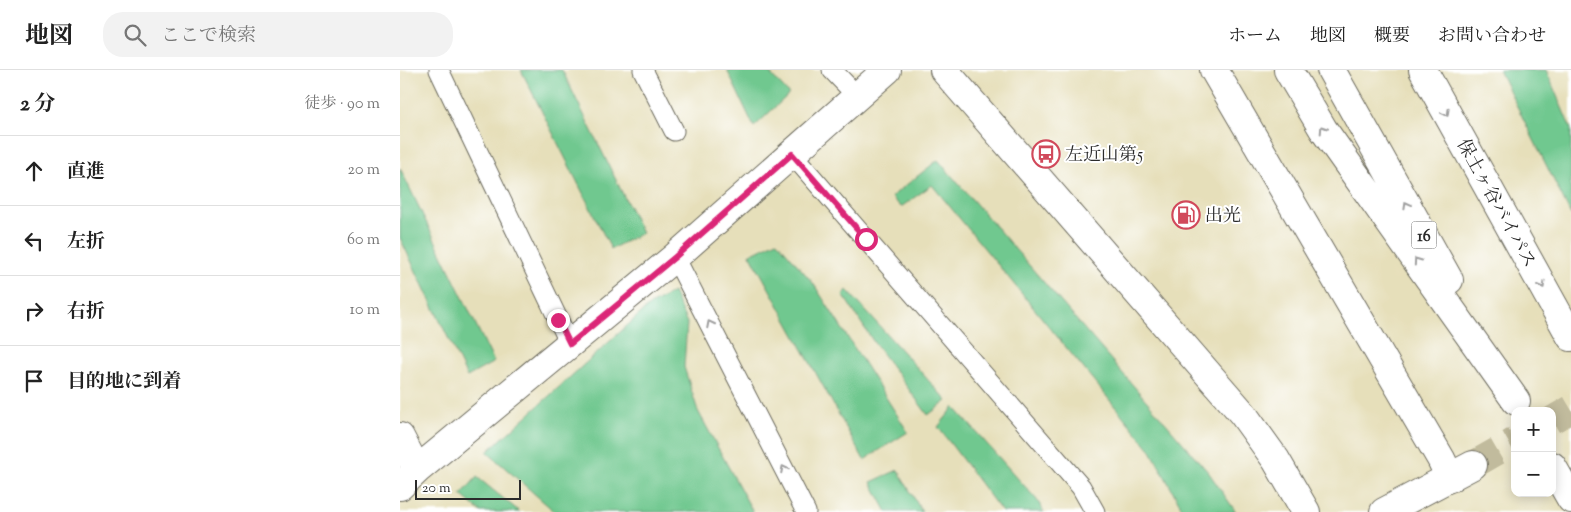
<!DOCTYPE html>
<html lang="ja">
<meta charset="utf-8">
<style>
body{margin:0;font-family:"Sorts Mill Goudy","Noto Serif JP",serif;background:#f2f2f2;color:#222}
.controls{position:absolute;right:15px;bottom:15px;display:grid;overflow:hidden;border-radius:10px;box-shadow:0 2px 12px #0003}
.controls button{width:45px;height:45px;display:grid;place-items:center;padding:0;border:0;border-bottom:1px solid #e0e0e0;background:#fff;color:#222;font:25px sans-serif}
.scale{position:absolute;left:15px;bottom:12px;width:106px;box-sizing:border-box;padding-left:5px;border:2px solid #2b2b2b;border-top:0;font-size:14px;line-height:18px;white-space:nowrap;color:#2b2b2b;-webkit-text-stroke:4px #fff;paint-order:stroke}
.stop{position:absolute;width:15px;height:15px;margin:-11px;border:4px solid #db2777;border-radius:50%;background:#fff}
.stop.end{background:#db2777;border-color:#fff;box-shadow:0 1px 5px #0008}
.list{margin:0;padding:0;list-style:none}
h2{display:flex;justify-content:space-between;align-items:center;height:65px;margin:0;padding:0 20px;font-size:21px}
h2 small{font-size:16px;font-weight:400;color:#767676}
.list li{display:grid;grid-template-columns:32px 1fr auto;gap:15px;align-items:center;box-sizing:border-box;height:70px;padding:0 20px;border-top:1px solid #e0e0e0}
.list b{display:block;font-size:19px;white-space:nowrap}
.list em{font-size:16px;font-style:normal;color:#767676}
.icon{flex:none;width:28px;height:28px;fill:none;stroke:currentColor;stroke-width:2;stroke-linecap:round;stroke-linejoin:round}
.map{position:relative;flex:none;width:1171px;height:442px;overflow:hidden}
header{display:flex;align-items:center;gap:30px;box-sizing:border-box;height:70px;padding:0 25px;background:#fff;border-bottom:1px solid #e0e0e0}
header strong{font-size:24px}
nav{display:flex;gap:28px;margin-inline-start:auto;font-size:18px}
.search{width:350px;height:45px;background:#f2f2f2;display:flex;align-items:center;gap:12px;box-sizing:border-box;padding:0 18px;border-radius:20px;color:#767676;font-size:19px}
main{display:flex}
aside{flex:1;background:#fff}
.map>svg:first-child{display:block}
.green{fill:#70c88f;stroke:#4e7a5d}
.lines{fill:none;stroke-linecap:round;stroke-linejoin:round}
.secondary-tunnel{stroke:#c1bb9d;stroke-width:28;stroke-dasharray:28 14;stroke-linecap:butt}
.lane-casing{stroke:#6c6a5d;stroke-width:21}
.street-casing{stroke:#6c6a5d;stroke-width:30}
.secondary-casing{stroke:#6c6a5d;stroke-width:30}
.highway-casing{stroke:#6c6a5d;stroke-width:30}
.lane{stroke:#fff;stroke-width:19}
.street{stroke:#fff;stroke-width:28}
.secondary{stroke:#fff;stroke-width:28}
.highway{stroke:#fff;stroke-width:28}
.oneway{stroke:#a0a0a0}
.route{stroke:#db2777;stroke-width:6}
.labels{text-anchor:middle;stroke-width:4;stroke-linejoin:round;paint-order:stroke}
.shield{fill:#fff;stroke:#6b6b6b;stroke-width:1}
.shield-label{font-size:16px;font-weight:bold;fill:#2b2b2b}
.poi-label{font-size:18px;fill:#2b2b2b;stroke:#fff;text-anchor:start}
.street-label{font-size:18px;fill:#2b2b2b;stroke:#fff}
</style>
<header>
<strong>地図</strong>
<div class="search"><svg class="icon" aria-label="search" viewBox="0 0 24 24"><circle cx="10" cy="10" r="6"/><path d="M15 15l6 6"/></svg>ここで検索</div>
<nav><a>ホーム</a><a>地図</a><a>概要</a><a>お問い合わせ</a></nav>
</header>
<main>
<aside>
<h2>2 分<small>徒歩 · 90 m</small></h2>
<ul class="list">
<li><svg class="icon" aria-label="ahead" viewBox="0 0 24 24"><path d="M12 20V5M6 11l6-6 6 6"/></svg><div><b>直進</b></div><em>20 m</em></li>
<li><svg class="icon" aria-label="left" viewBox="0 0 24 24"><path d="M17 20v-9H6M10 6l-5 5 5 5"/></svg><div><b>左折</b></div><em>60 m</em></li>
<li><svg class="icon" aria-label="right" viewBox="0 0 24 24"><path d="M7 20v-9h11M14 6l5 5-5 5"/></svg><div><b>右折</b></div><em>10 m</em></li>
<li><svg class="icon" aria-label="arrive" viewBox="0 0 24 24"><path d="M6 21V4h12l-3 4 3 4H6"/></svg><div><b>目的地に到着</b></div></li>
</ul>
</aside>
<div class="map">
<svg width="1171" height="442" viewBox="0 0 1171 442">
<rect width="100%" height="100%" fill="#fff"/>
<filter id="ink" filterUnits="userSpaceOnUse"><feTurbulence type="fractalNoise" baseFrequency=".02" numOctaves="2"/><feDisplacementMap in="SourceGraphic" scale="10" xChannelSelector="R" yChannelSelector="G"/><feConvolveMatrix kernelMatrix="1 2 1 2 8 2 1 2 1" color-interpolation-filters="sRGB"/></filter>
<filter id="wash" filterUnits="userSpaceOnUse"><feTurbulence type="fractalNoise" baseFrequency=".0096" numOctaves="4" result="noise"/><feDisplacementMap in="SourceGraphic" scale="20" xChannelSelector="R" yChannelSelector="G"/><feGaussianBlur stdDeviation="1.12" result="paint"/><feColorMatrix in="noise" values="0 0 0 0 0 0 0 0 0 0 0 0 0 0 0 0 0 1.4 0 .05"/><feComposite in="paint" operator="in"/></filter>
<g filter="url(#wash)">
<rect width="100%" height="100%" fill="#e6dfba"/>
<!-- green -->
<path class="green" d="M121 0H162L242 163 211 179Z
M327 0H367L389 24 354 57Z
M1099 0H1146L1171 59V145Z
M538 90 809 403 836 442H784L750 379 532 115 501 137 491 127Z
M0 98 94 292 67 307 0 168Z
M377 171 413 213 508 362 464 390 350 184Z
M447 220 547 331 528 345 475 274 443 225Z
M273 222 287 253 284 297 298 341 353 442H155L87 382 250 235Z
M554 337 637 430 644 442H602L538 357Z
M498 400 522 442H487L471 412Z
M77 407 120 442H81L61 425Z"/>
</g>
<g filter="url(#ink)">
<g class="lines">
<!-- secondary-tunnel -->
<path class="secondary-tunnel" d="M1152 350 1171 339
M1073 395 1115 371"/>
<!-- lane casing -->
<g class="lane-casing">
<path id="lane" d="M39 0 170 274
M243 0 274 61
M432 0 458 27
M392 84 681 417 695 442
M275 187 406 442"/>
</g>
<!-- street casing -->
<g class="street-casing">
<path id="street" d="M814 0 1041 389 1050 408
M0 367 17 400
M0 416 17 400 275 187 487 0"/>
</g>
<!-- secondary casing -->
<g class="secondary-casing">
<path id="secondary" d="M544 0 843 344 876 390 906 442
M984 442 1073 395"/>
</g>
<!-- highway casing -->
<g class="highway-casing">
<path id="highway" d="M888 0 923 59 1116 331
M931 0 1049 210
M1023 0 1171 267
M1152 396 1171 429"/>
</g>
<!-- lane -->
<use href="#lane" class="lane"/>
<!-- street -->
<use href="#street" class="street"/>
<!-- secondary -->
<use href="#secondary" class="secondary"/>
<!-- highway -->
<use href="#highway" class="highway"/>
</g>
<!-- one-way arrows -->
<defs><path id="oneway-chevron" d="M-2-3.5L2.5 0L-2 3.5" fill="none" stroke-width="1.6" stroke-linecap="round" stroke-linejoin="round" transform="scale(1.25)"/></defs>
<g class="oneway">
<use href="#oneway-chevron" transform="translate(1046 43) rotate(61)"/>
<use href="#oneway-chevron" transform="translate(923 59) rotate(-123)"/>
<use href="#oneway-chevron" transform="translate(1007 135) rotate(-119)"/>
<use href="#oneway-chevron" transform="translate(1017 191) rotate(-125)"/>
<use href="#oneway-chevron" transform="translate(1142 215) rotate(61)"/>
<use href="#oneway-chevron" transform="translate(310 254) rotate(-117)"/>
<use href="#oneway-chevron" transform="translate(384 399) rotate(-117)"/>
</g>
</g>
<g class="lines" filter="url(#ink)">
<!-- route -->
<path class="route" d="M158 250 170 274 275 187 392 84 466 169"/>
</g>
<!-- icons -->
<defs>
<g id="bus-ring" transform="scale(1.4375)"><circle r="9.5" fill="#fff" stroke="#d1495b" stroke-width="1.5"/><path d="M-5-6H5V4H4V6H2V4H-2V6H-4V4H-5ZM-3.5-4V0h7V-4ZM-3.5 1.2v1.5H-2V1.2ZM2 1.2v1.5H3.5V1.2Z" fill="#d1495b"/></g>
<g id="fuel-ring" transform="scale(1.4375)"><circle r="9.5" fill="#fff" stroke="#d1495b" stroke-width="1.5"/><path d="M-5.5-6h7V0h2V4h1.3V-2.5L3-4.5l.8-.8L6-3V5H2.5V1h-1V6h-7ZM-4.2-4.7v3.2H.2V-4.7Z" fill="#d1495b"/></g>
</defs>
<g fill-rule="evenodd">
<use href="#bus-ring" x="646" y="84"/>
<use href="#fuel-ring" x="786" y="145"/>
</g>
<g class="labels">
<!-- shield labels -->
<rect class="shield" x="1011.5" y="151.5" width="25" height="27" rx="4"/>
<g class="shield-label">
<text x="1024" y="171">16</text>
</g>
<!-- poi labels -->
<g class="poi-label">
<text x="665" y="90">左近山第5</text>
<text x="805" y="151">出光</text>
</g>
<!-- street labels -->
<g class="street-label">
<text transform="translate(1097 133) rotate(61)" y="6">保土ヶ谷バイパス</text>
</g>
</g>
</svg>
<div class="controls">
<button>+</button>
<button>−</button>
</div>
<div class="scale">20 m</div>
<div class="stop" style="left:466px;top:169px"></div>
<div class="stop end" style="left:158px;top:250px"></div>
</div>
</main>
